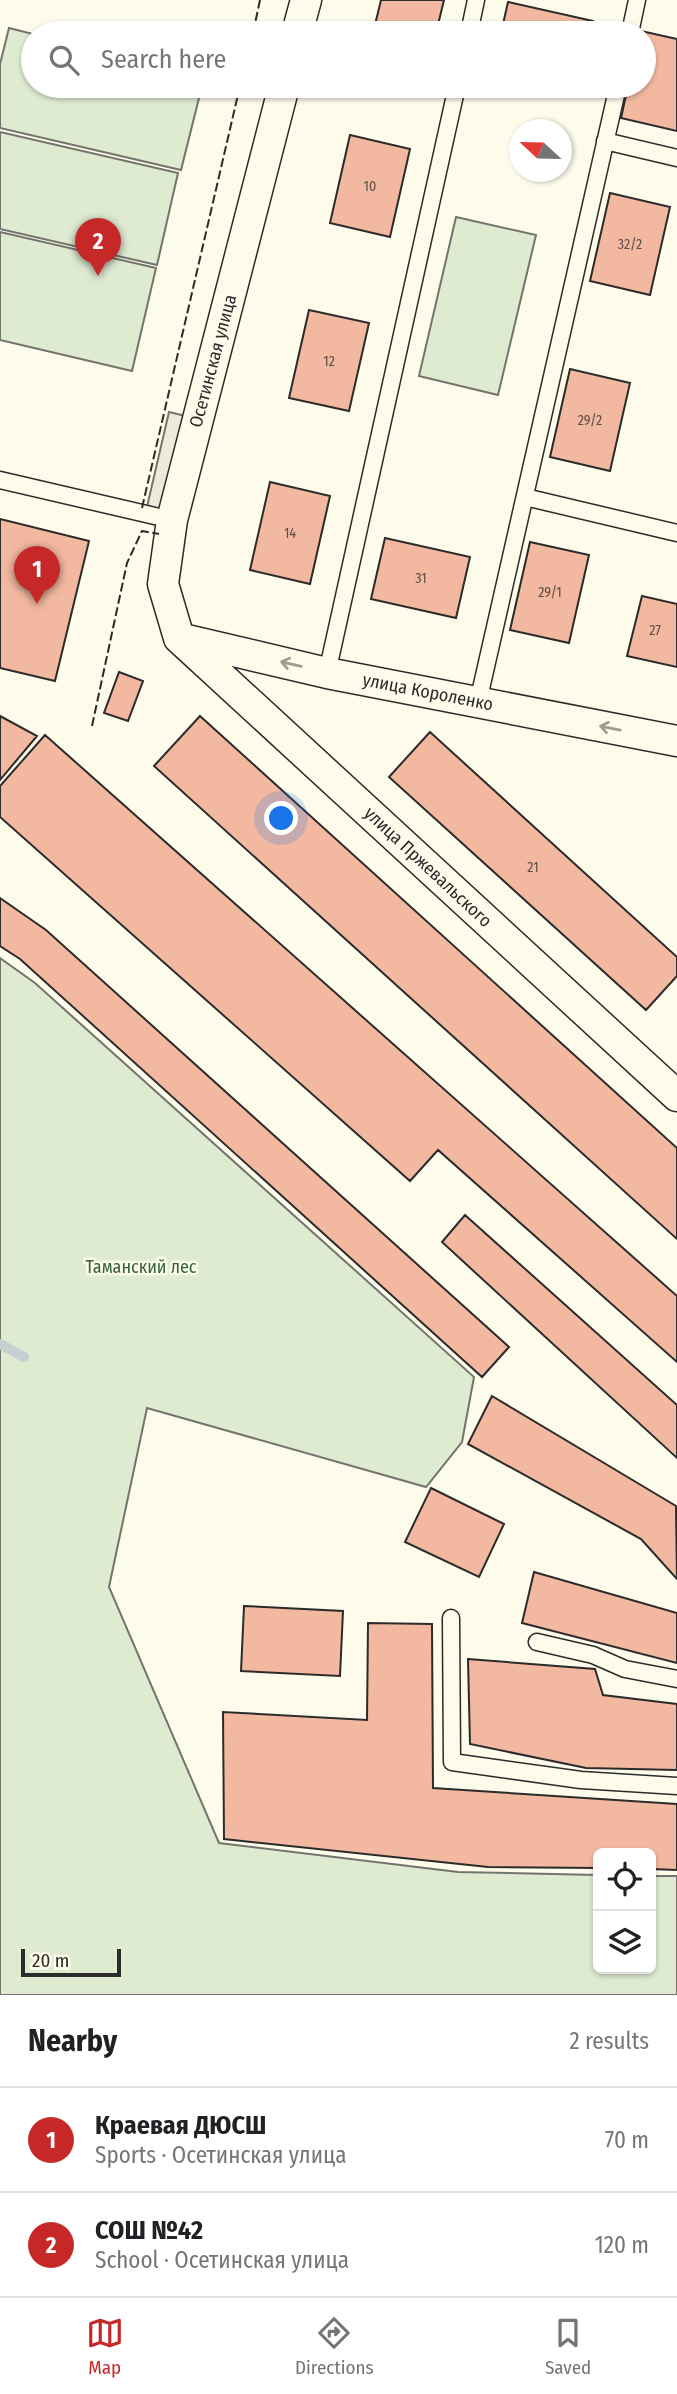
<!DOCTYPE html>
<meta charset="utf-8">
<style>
body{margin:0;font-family:"Fira Sans Condensed",sans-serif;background:#f6f6f6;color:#202124}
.controls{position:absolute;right:21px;bottom:21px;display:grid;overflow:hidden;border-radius:10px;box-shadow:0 2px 5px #0004}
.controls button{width:63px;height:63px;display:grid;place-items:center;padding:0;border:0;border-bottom:2px solid #e0e0e0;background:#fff;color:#202124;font:35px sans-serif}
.compass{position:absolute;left:509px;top:119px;width:63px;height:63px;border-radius:50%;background:#fff;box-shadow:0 2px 5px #0004;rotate:292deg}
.scale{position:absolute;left:21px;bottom:18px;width:100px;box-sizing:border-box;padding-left:7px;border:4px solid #2b2b2b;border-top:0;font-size:19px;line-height:24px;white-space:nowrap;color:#2b2b2b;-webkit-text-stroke:5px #fdfbea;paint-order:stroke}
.you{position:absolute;left:282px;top:819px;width:24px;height:24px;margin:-18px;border:5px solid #fff;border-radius:50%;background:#1a73e8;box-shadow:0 0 0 10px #1a73e833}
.badge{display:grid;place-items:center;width:46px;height:46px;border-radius:50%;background:#c62828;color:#fff;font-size:23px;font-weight:700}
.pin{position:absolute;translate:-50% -58px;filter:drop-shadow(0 2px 4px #0008)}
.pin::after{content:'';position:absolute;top:37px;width:24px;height:21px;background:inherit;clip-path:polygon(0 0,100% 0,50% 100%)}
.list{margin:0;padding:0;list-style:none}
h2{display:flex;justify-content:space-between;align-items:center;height:91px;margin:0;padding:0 28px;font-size:30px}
h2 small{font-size:23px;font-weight:400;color:#757577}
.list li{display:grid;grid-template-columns:46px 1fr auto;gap:21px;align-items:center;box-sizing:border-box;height:105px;padding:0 28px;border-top:2px solid #e0e0e0}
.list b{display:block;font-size:26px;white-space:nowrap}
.list p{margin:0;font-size:23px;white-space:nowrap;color:#757577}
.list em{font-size:23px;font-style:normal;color:#757577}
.icon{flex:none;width:38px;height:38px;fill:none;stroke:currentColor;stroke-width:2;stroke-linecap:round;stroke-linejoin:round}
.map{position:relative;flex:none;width:677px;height:1995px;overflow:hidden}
.search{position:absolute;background:#fff;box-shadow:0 2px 5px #0004;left:21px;right:21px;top:21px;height:77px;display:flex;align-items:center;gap:18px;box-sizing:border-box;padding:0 24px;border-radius:38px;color:#757577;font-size:26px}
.sheet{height:301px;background:#fff}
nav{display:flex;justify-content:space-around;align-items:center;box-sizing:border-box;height:98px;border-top:2px solid #e0e0e0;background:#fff;font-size:19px;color:#757577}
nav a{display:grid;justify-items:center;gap:4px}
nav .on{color:#c62828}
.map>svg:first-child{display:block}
.green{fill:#deebd1;stroke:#74746e;stroke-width:2}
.parking{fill:#eceadb;stroke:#74746e;stroke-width:2}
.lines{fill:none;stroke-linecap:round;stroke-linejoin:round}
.stream{stroke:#c7d0d0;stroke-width:10}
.building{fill:#f2b8a0;stroke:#2b2b2b;stroke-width:2}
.lane-casing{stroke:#2b2b2b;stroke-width:19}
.street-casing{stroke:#2b2b2b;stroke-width:33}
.lane{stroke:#fdfbea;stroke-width:16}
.street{stroke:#fdfbea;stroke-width:30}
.fence{stroke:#2b2b2b;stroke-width:2;stroke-dasharray:9 3.5;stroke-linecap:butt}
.oneway{stroke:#9e9d94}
.labels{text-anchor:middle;stroke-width:5;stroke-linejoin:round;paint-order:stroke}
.number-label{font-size:14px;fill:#5d4e48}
.street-label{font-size:18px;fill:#2b2b2b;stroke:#fdfbea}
.park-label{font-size:18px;fill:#34623c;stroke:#fdfbea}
</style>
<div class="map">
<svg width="677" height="1995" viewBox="0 0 677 1995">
<rect width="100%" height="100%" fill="#fdfbea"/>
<!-- green -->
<path class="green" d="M9 28 33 34V86H202L181 170 0 128V64Z
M0 132 178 173 157 265 0 229Z
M456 217 536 235 498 395 419 376Z
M0 232 156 268 132 371 0 340Z
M0 958 35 983 474 1377 462 1442 426 1487 147 1408 109 1587 219 1843 458 1872 598 1875V1969H651V1876H677V1995H0Z"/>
<!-- parking -->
<path class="parking" d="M169 412 194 418 171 517 146 511Z"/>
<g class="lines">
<!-- stream -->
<path class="stream" d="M0 1344 24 1357"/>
</g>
<!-- building -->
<path class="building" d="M381 0H444L436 33H373Z
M508 2 593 21 590 33H501Z
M641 31 677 39V131L621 118 628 86H644V33H640Z
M350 135 410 149 390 237 330 223Z
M610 193 670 207 650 295 590 281Z
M309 310 369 323 349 411 289 398Z
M570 369 630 383 610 471 550 457Z
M270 482 330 496 310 584 250 570Z
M0 519 89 541 55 681 0 668Z
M385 538 470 557 456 618 371 599Z
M530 542 589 555 569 643 510 630Z
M642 596 677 604V667L627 656Z
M119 672 143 681 128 721 104 713Z
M0 716 37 736 0 780Z
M200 716 677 1148V1239L154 766Z
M430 732 677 957V976L646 1010 389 777Z
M45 735 677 1296V1362L438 1150 410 1181 0 817V786Z
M0 898 46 930 509 1347 482 1377 20 959 0 946Z
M465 1215 677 1405V1458L442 1242Z
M492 1396 676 1506 677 1579 641 1539 468 1444Z
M431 1488 504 1524 479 1577 405 1542Z
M534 1572 677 1613V1663L522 1623Z
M244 1606 343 1611 340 1676 241 1671Z
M368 1623 432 1624 433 1788 677 1804V1870L651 1869V1853H598V1868L488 1867 224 1839 223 1712 367 1720Z
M468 1659 595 1669 603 1695 677 1704V1770L586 1768 470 1744Z"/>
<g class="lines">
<!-- lane casing -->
<g class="lane-casing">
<path id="lane" d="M469 33 476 0
M630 33 637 0
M605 141 677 158
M0 480 172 520
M525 497 677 533
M327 673 457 86
M478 702 618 86
M451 1618 452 1762 581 1780 677 1786
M537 1642 593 1655 625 1669 677 1679"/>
</g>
<!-- street casing -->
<g class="street-casing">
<path id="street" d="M297 33 306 0
M179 638 677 1096
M179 638 163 584 172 520 284 86
M183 639 327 673 677 741"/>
</g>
<!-- lane -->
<use href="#lane" class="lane"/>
<!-- street -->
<use href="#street" class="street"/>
<!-- fence -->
<path class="fence" d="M253 33 260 0
M142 508 240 86
M92 726 127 563 142 531 159 534"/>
</g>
<!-- one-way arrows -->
<defs><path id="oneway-shaft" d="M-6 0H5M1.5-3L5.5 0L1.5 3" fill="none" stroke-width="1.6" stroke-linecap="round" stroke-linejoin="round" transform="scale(1.75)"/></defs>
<g class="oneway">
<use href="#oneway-shaft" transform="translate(291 664) rotate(-167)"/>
<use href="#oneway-shaft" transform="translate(610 728) rotate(-169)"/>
</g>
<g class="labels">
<!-- number labels -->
<g class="number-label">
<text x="370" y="191">10</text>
<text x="630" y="249">32/2</text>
<text x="329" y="366">12</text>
<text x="590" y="425">29/2</text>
<text x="290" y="538">14</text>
<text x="421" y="583">31</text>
<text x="550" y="597">29/1</text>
<text x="655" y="635">27</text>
<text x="533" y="872">21</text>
</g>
<!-- street labels -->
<g class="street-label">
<text transform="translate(213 361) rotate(-75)" y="6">Осетинская улица</text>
<text transform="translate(428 692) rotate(11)" y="6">улица Короленко</text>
<text transform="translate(428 867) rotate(43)" y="6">улица Пржевальского</text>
</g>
<!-- park labels -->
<g class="park-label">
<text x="141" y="1273">Таманский лес</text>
</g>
</g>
</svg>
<div class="controls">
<button><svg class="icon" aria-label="locate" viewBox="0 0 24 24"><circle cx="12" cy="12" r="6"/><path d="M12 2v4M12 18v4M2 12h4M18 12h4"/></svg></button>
<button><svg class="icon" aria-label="layers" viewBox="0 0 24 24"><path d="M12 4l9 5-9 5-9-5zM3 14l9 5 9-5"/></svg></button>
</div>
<svg class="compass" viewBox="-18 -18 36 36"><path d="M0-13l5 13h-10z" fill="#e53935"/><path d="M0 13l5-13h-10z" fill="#757577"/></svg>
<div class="scale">20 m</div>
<div class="you"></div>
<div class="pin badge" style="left:37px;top:604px">1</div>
<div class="pin badge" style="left:98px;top:276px">2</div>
<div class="search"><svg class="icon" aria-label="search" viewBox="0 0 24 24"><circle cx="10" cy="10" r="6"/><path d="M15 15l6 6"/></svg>Search here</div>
</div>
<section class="sheet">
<h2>Nearby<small>2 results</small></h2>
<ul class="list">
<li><span class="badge">1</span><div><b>Краевая ДЮСШ</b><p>Sports · Осетинская улица</p></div><em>70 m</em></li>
<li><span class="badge">2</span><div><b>СОШ №42</b><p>School · Осетинская улица</p></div><em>120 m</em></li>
</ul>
</section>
<nav>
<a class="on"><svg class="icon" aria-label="map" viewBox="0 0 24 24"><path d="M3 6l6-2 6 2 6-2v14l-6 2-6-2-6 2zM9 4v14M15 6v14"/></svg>Map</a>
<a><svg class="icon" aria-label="directions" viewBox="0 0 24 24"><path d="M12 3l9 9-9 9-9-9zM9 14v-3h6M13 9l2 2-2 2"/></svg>Directions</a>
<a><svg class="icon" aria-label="saved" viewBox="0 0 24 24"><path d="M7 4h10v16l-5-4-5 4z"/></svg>Saved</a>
</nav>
